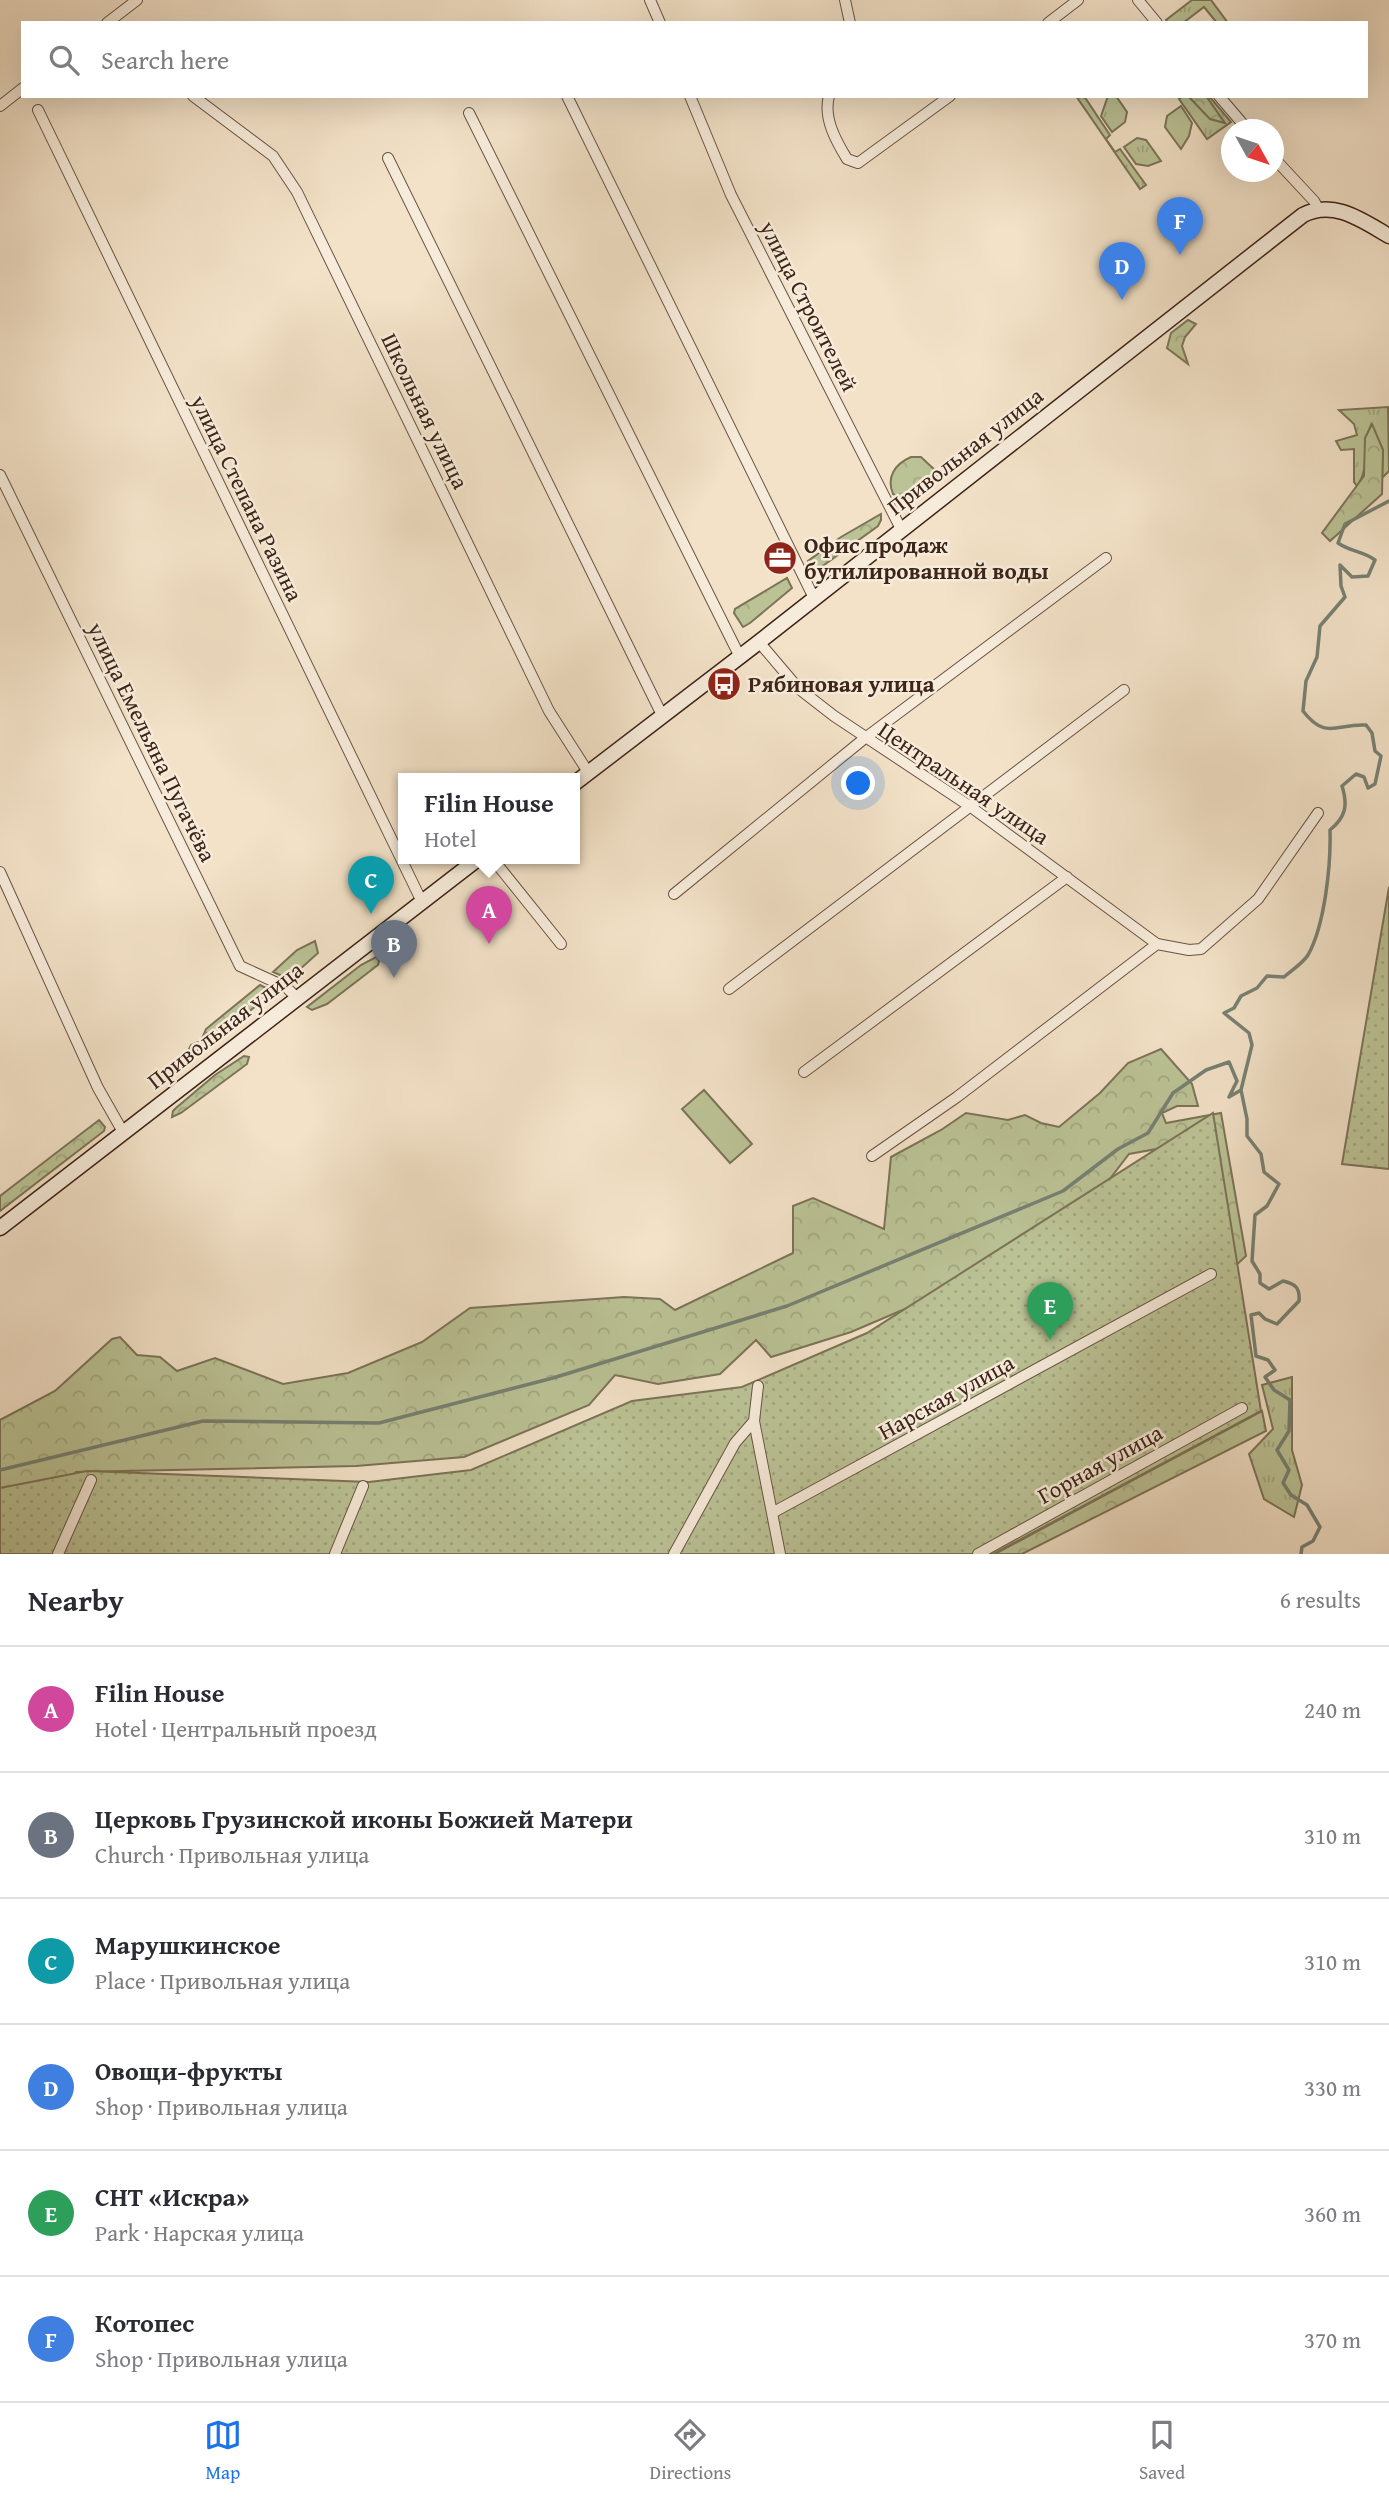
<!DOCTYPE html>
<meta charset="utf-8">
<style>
body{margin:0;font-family:"Gentium Book Plus",serif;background:#f2f2f3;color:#2b2b33}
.compass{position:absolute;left:1221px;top:119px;width:63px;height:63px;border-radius:50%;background:#fff;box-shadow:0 7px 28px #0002;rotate:130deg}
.you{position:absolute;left:859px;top:784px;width:24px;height:24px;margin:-18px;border:5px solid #fff;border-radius:50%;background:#1a73e8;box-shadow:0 0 0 10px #1a73e833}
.badge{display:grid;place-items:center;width:46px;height:46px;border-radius:50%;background:#1a73e8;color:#fff;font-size:23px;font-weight:700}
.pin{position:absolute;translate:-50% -58px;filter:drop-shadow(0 2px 4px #0008)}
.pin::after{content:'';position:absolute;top:37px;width:24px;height:21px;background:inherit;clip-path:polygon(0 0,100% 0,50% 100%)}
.popup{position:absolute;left:398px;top:773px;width:182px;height:91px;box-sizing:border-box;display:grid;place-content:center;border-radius:0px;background:#fff;filter:drop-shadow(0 2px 5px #0005);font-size:23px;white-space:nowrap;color:#7c7c81}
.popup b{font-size:26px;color:#2b2b33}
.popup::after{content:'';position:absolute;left:50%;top:100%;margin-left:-14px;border:14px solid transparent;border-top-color:#fff}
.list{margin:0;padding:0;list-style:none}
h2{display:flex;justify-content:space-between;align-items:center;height:91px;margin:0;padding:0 28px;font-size:30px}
h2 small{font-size:23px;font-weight:400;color:#7c7c81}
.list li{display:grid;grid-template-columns:46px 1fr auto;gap:21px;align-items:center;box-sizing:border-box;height:126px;padding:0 28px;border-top:2px solid #e1e1e2}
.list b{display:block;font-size:26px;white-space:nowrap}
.list p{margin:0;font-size:23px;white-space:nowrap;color:#7c7c81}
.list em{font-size:23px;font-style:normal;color:#7c7c81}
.icon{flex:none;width:38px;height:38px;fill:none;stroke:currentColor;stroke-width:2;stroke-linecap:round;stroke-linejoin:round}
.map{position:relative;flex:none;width:1389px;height:1554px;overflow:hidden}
.search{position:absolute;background:#fff;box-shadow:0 7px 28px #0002;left:21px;right:21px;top:21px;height:77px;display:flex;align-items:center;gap:18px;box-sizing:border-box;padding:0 24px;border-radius:0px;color:#7c7c81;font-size:26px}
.sheet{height:847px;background:#fff}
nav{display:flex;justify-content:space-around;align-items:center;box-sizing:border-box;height:98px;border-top:2px solid #e1e1e2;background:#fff;font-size:19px;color:#7c7c81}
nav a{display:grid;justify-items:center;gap:4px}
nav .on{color:#1a73e8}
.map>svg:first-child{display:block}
.grass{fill:url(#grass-tufts);stroke:#7c7458;stroke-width:2}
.forest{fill:url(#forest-crowns);stroke:#7c7458;stroke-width:2}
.park{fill:#bbc396;stroke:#7c7458;stroke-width:2}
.garden{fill:url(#garden-dots);stroke:#7c7458;stroke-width:2}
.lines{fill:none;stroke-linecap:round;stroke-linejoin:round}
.stream{stroke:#778173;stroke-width:3.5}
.street-casing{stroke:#6a5445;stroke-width:12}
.secondary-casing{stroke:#3d2519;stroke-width:17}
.street{stroke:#f7ecdb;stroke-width:10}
.secondary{stroke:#f7ecdb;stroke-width:14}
.labels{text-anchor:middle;stroke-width:5;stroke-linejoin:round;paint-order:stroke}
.street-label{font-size:23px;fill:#3d2519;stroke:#f7ecdb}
.poi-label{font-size:23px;font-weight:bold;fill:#3d2519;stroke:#f7ecdb;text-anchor:start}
</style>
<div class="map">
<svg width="1389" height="1554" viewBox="0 0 1389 1554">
<defs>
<pattern id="grass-tufts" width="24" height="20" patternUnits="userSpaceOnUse" patternTransform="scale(1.75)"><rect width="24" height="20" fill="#bbc396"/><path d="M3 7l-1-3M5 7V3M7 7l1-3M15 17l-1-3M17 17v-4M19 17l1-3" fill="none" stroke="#a2a781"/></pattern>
<pattern id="forest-crowns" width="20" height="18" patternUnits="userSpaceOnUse" patternTransform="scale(1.75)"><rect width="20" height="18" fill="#bbc396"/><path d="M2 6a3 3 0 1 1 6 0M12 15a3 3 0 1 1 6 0" fill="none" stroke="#a2a781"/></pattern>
<pattern id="garden-dots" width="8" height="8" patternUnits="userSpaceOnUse" patternTransform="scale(1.75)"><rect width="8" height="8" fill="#bbc396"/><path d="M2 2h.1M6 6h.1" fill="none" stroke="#a2a781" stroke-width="1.8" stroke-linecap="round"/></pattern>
</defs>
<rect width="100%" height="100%" fill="#f3e2c8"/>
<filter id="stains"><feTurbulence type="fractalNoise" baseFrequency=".00286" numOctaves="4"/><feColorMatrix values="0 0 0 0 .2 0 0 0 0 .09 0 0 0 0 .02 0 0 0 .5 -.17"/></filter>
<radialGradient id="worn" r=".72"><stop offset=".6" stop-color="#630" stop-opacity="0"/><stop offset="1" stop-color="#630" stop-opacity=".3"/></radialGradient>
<!-- grass -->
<path class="grass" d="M1192 0H1211L1228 23H1217L1204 7 1183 23H1168L1166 20Z
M1076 96H1084L1110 135 1106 139 1115 152 1120 149 1146 185 1140 189Z
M1108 96H1116L1127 112 1125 122 1112 132 1101 116Z
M1183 96H1209L1231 122 1207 139 1179 99Z
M1137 138 1146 140 1161 161 1148 166 1136 164 1124 147Z
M1388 407 1389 471 1382 478 1383 450 1371 425C1360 448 1371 467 1357 486L1354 482V449L1341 450 1336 441 1357 435 1354 424 1339 410Z
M1292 1377V1450L1302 1485 1294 1517 1264 1499 1249 1454 1273 1429 1262 1385Z"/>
<!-- forest -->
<path class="forest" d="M1188 96H1206L1225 123 1210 119Z
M1188 320 1196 324 1185 337 1182 346 1188 364 1167 348 1171 333Z
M1372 424 1383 450 1382 494 1330 541 1322 533 1364 476 1365 438Z
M911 457H921L938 473 926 493 908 502 893 494C886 477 895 464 911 457Z
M881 514V520L878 526 817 570 809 565 808 561 841 537Z
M787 578 792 588 750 623 743 627 734 613 735 609Z
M315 941 318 953 289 979 273 972 297 950Z
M376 957 379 961 378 965 327 1004 312 1010 307 1007 361 965Z
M260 985 274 992 219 1035 207 1033 196 1054 186 1055 191 1045 201 1041 206 1029Z
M1161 1049 1192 1084 1198 1106H1177L1162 1113 1166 1123 1221 1113 1246 1256 1231 1270 1179 1145 1129 1154 1093 1201 933 1297 851 1332 771 1357 756 1340 720 1374 658 1384 615 1375 589 1405 464 1457 356 1466 76 1472 40 1509 0 1510V1420L55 1391 112 1339 120 1337 137 1355 160 1357 177 1371 215 1358 283 1384 348 1373 422 1342 470 1308 624 1297 660 1299 675 1310 793 1253V1206L813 1198 884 1229 891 1157 941 1130 966 1113 1008 1120 1025 1115 1041 1123 1059 1127 1100 1093 1128 1063Z
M244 1056 249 1057 247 1064 181 1113 172 1117 173 1111 176 1108 215 1075Z
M99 1120 105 1127 104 1131 0 1211V1196Z
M1262 1411 1266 1431 1022 1554H995Z"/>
<!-- park -->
<path class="park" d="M1181 106 1192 123 1189 136 1181 149 1165 127 1167 116Z
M704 1090 752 1144 730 1163 682 1109Z"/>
<!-- garden -->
<path class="garden" d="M1389 887V1169L1342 1164Z
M1213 1113 1261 1411 993 1554H0V1488L87 1471 369 1482 471 1470 632 1401 742 1387 867 1333Z"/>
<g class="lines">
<!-- stream -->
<path class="stream" d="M0 1470 203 1421 379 1423 553 1378 787 1306 1063 1191 1118 1149 1148 1133 1173 1093 1206 1070 1229 1062 1237 1081 1229 1097 1241 1090
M1301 1554 1302 1547 1313 1541 1320 1527 1307 1505 1291 1495 1283 1483 1289 1470 1277 1450 1289 1431 1290 1400 1274 1390 1265 1377 1275 1370 1268 1360 1256 1356 1251 1315 1259 1313 1265 1319 1277 1324 1299 1301C1300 1288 1296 1284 1283 1281L1269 1289 1260 1283V1274L1252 1261 1255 1215 1267 1206 1279 1184 1264 1172 1261 1154 1247 1136V1119L1241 1090 1252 1045 1249 1033 1224 1013 1234 1008 1241 996 1257 988 1267 976 1284 977C1291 971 1303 963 1308 955 1325 925 1331 864 1330 830 1346 817 1348 805 1342 786L1356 774 1364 777 1368 788 1375 784 1381 756 1375 751 1372 733 1366 725C1337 723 1326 741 1303 711L1306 681 1317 657 1320 626 1345 597 1341 586 1340 565 1352 577 1368 576 1375 560C1363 551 1351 552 1338 543L1345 524 1389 501"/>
<!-- street casing -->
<g class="street-casing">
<path id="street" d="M650 0 660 23
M845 0 850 23
M1138 0 1157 23
M107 23 137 0
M1048 23 1078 0
M193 96 273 156 297 192 549 711 588 772
M567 96 814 598
M690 96 731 195 901 529
M829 96C823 118 836 141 847 159L858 163 950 96
M1219 96 1248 130
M0 106 23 88
M38 110 422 902
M469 113 740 657
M388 158 662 715
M1274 158 1314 201 1319 210
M0 475 240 966 286 987 297 998
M759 642 798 688 834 716 971 807 1157 944 1189 950 1201 949 1258 899 1318 813
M492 858 561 944
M0 872 98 1088 123 1132
M674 894 865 738 1106 558
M729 989 1124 690
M804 1072 1067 877
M872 1156 957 1097 1157 944
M758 1386 754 1421 780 1554
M772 1513 1211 1274
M58 1554 91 1480
M335 1554 363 1486
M674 1554 735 1443 754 1421
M978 1554 1242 1408"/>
</g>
<!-- secondary casing -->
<g class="secondary-casing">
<path id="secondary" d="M575 783 759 642 1303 215C1334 199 1363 221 1389 236
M0 1228 479 858"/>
</g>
<!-- street -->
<use href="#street" class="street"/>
<!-- secondary -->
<use href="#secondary" class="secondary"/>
</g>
<!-- icons -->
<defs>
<g id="office-disc" transform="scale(1.75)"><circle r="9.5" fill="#8f2418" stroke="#f7ecdb"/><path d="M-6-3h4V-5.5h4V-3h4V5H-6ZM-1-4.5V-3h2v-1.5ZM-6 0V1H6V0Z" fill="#fff"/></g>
<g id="bus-disc" transform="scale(1.75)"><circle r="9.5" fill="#8f2418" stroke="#f7ecdb"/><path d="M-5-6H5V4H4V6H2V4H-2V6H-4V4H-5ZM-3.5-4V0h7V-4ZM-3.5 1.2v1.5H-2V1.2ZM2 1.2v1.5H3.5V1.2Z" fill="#fff"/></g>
</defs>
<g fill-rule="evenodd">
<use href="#office-disc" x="780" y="558"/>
<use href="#bus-disc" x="724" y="684"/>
</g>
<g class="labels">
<!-- street labels -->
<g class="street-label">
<text transform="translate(809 306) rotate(63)" y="8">улица Строителей</text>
<text transform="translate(425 411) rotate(64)" y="8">Школьная улица</text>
<text transform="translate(965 451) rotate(-38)" y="8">Привольная улица</text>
<text transform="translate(247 498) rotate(64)" y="8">улица Степана Разина</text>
<text transform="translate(152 742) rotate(64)" y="8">улица Емельяна Пугачёва</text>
<text transform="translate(964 783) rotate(34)" y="8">Центральная улица</text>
<text transform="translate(225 1025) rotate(-38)" y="8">Привольная улица</text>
<text transform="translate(946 1397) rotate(-29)" y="8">Нарская улица</text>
<text transform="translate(1100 1464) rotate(-29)" y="8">Горная улица</text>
</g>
<!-- poi labels -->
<g class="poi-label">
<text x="804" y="553">Офис продаж<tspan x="804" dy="26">бутилированной воды</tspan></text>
<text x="748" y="692">Рябиновая улица</text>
</g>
</g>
<rect width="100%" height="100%" filter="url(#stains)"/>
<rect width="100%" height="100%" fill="url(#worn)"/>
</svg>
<svg class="compass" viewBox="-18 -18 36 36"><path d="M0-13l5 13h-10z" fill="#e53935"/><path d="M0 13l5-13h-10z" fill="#7c7c81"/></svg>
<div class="you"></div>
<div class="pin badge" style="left:489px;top:944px;background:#d1479c">A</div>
<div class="popup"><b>Filin House</b>Hotel</div>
<div class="pin badge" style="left:394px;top:978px;background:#6b7280">B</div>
<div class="pin badge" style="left:371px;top:914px;background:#0f9aa8">C</div>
<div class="pin badge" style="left:1122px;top:300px;background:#3f7fe0">D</div>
<div class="pin badge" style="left:1050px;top:1340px;background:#2e9e5b">E</div>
<div class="pin badge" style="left:1180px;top:255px;background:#3f7fe0">F</div>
<div class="search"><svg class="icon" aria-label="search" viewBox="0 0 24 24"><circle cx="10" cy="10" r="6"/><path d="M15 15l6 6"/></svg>Search here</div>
</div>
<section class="sheet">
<h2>Nearby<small>6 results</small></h2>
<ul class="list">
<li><span class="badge" style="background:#d1479c">A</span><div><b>Filin House</b><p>Hotel · Центральный проезд</p></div><em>240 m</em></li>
<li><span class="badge" style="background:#6b7280">B</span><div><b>Церковь Грузинской иконы Божией Матери</b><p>Church · Привольная улица</p></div><em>310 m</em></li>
<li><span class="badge" style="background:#0f9aa8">C</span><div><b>Марушкинское</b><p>Place · Привольная улица</p></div><em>310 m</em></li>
<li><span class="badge" style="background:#3f7fe0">D</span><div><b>Овощи-фрукты</b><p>Shop · Привольная улица</p></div><em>330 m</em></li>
<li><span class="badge" style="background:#2e9e5b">E</span><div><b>СНТ «Искра»</b><p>Park · Нарская улица</p></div><em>360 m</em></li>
<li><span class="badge" style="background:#3f7fe0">F</span><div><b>Котопес</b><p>Shop · Привольная улица</p></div><em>370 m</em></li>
</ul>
</section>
<nav>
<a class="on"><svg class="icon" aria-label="map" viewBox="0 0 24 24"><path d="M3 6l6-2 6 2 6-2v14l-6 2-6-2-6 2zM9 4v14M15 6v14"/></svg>Map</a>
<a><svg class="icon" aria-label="directions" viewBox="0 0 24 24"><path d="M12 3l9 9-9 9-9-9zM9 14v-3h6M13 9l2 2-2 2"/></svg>Directions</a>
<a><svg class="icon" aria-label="saved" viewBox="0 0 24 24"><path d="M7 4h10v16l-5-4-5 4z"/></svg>Saved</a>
</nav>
